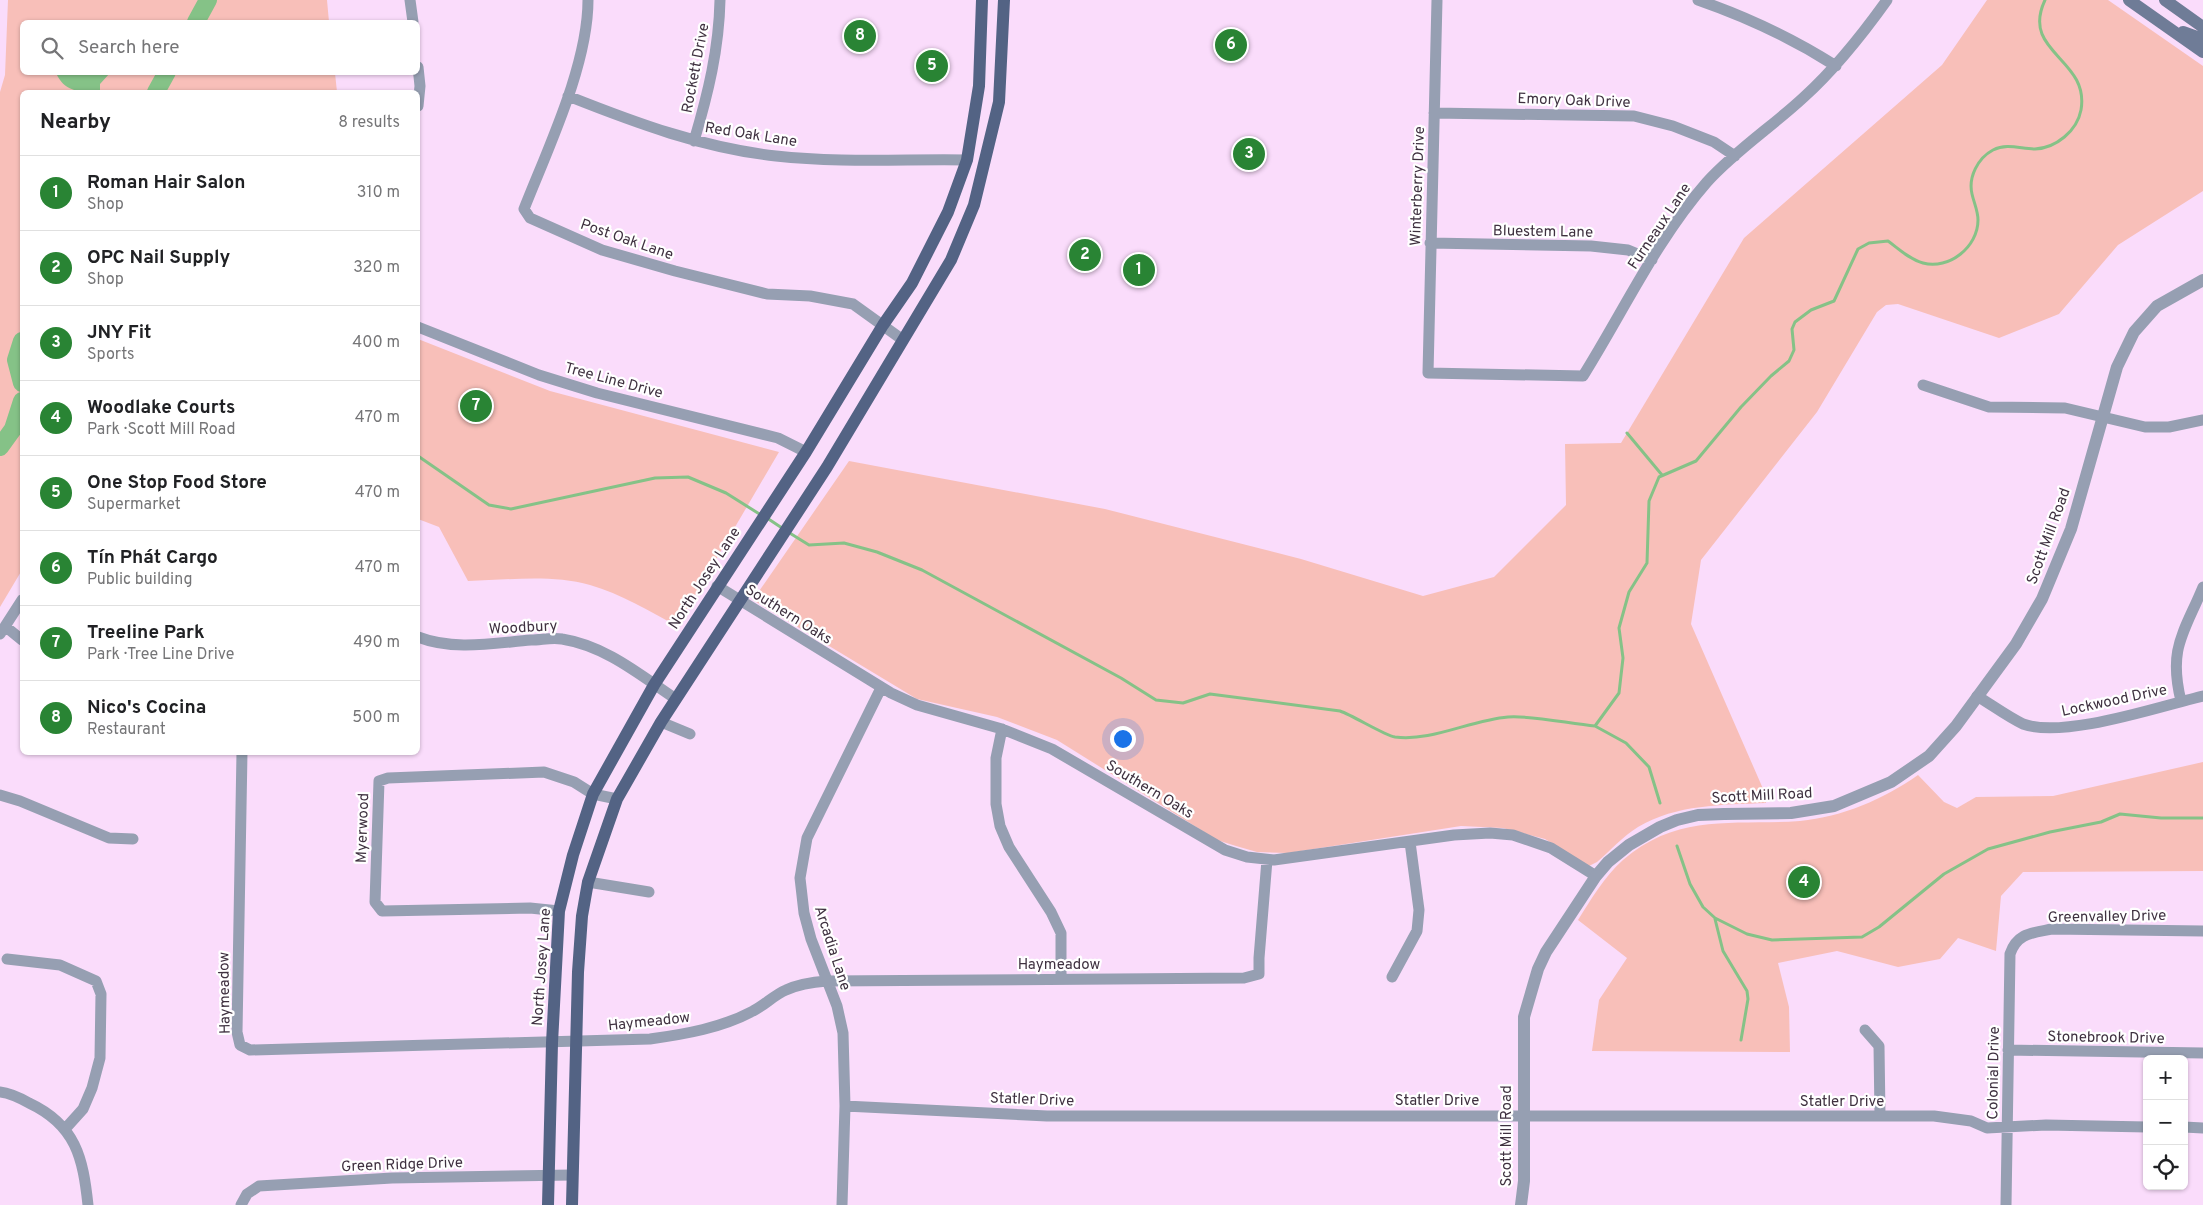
<!DOCTYPE html>
<meta charset="utf-8">
<style>
body{margin:0;font-family:Overpass,sans-serif;background:#f2f2f2;color:#202124}
.controls{position:absolute;right:15px;bottom:15px;display:grid;overflow:hidden;border-radius:8px;box-shadow:0 1px 4px #0004}
.controls button{width:45px;height:45px;display:grid;place-items:center;padding:0;border:0;border-bottom:1px solid #e0e0e0;background:#fff;color:#202124;font:25px sans-serif}
.you{position:absolute;left:1122px;top:738px;width:18px;height:18px;margin:-12px;border:4px solid #fff;border-radius:50%;background:#1a73e8;box-shadow:0 0 0 8px #1a73e833}
.badge{display:grid;place-items:center;width:32px;height:32px;border-radius:50%;background:#298434;color:#fff;font-size:16px;font-weight:700}
.pin{position:absolute;translate:-50% -50%;border:2px solid #fff;box-shadow:0 1px 5px #0006}
.list{margin:0;padding:0;list-style:none}
h2{display:flex;justify-content:space-between;align-items:center;height:65px;margin:0;padding:0 20px;font-size:21px}
h2 small{font-size:16px;font-weight:400;color:#757577}
.list li{display:grid;grid-template-columns:32px 1fr auto;gap:15px;align-items:center;box-sizing:border-box;height:75px;padding:0 20px;border-top:1px solid #e0e0e0}
.list b{display:block;font-size:19px;white-space:nowrap}
.list p{margin:0;font-size:16px;white-space:nowrap;color:#757577}
.list em{font-size:16px;font-style:normal;color:#757577}
.icon{flex:none;width:28px;height:28px;fill:none;stroke:currentColor;stroke-width:2;stroke-linecap:round;stroke-linejoin:round}
.map{position:relative;flex:none;width:2203px;height:1205px;overflow:hidden}
.search{position:absolute;background:#fff;box-shadow:0 1px 4px #0004;left:20px;top:20px;width:400px;height:55px;display:flex;align-items:center;gap:12px;box-sizing:border-box;padding:0 18px;border-radius:8px;color:#757577;font-size:19px}
.panel{position:absolute;background:#fff;box-shadow:0 1px 4px #0004;left:20px;top:90px;width:400px;height:665px;border-radius:8px}
.map>svg:first-child{display:block}
.green{fill:#f8bfb9}
.water{fill:#85c287}
.lines{fill:none;stroke-linecap:round;stroke-linejoin:round}
.stream{stroke:#85c287;stroke-width:3}
.river{stroke:#85c287;stroke-width:18}
.minor{stroke:#969fb2;stroke-width:11}
.tertiary{stroke:#969fb2;stroke-width:12}
.secondary{stroke:#6f7c97;stroke-width:12}
.primary{stroke:#536384;stroke-width:12}
.labels{text-anchor:middle;stroke-width:4.5;stroke-linejoin:round;paint-order:stroke}
.street-label{font-size:15px;fill:#3f3140;stroke:#fff}
</style>
<div class="map">
<svg width="2203" height="1205" viewBox="0 0 2203 1205">
<rect width="100%" height="100%" fill="#fadcfb"/>
<!-- green -->
<path class="green" d="M8 0H327L329 22H22V72L335 73 337 92H22V570L0 607V92L5 75Z
M1987 0H2108L2203 66V191L2118 245 2059 314 1999 338 1898 304 1886 305 1877 312 1817 412 1701 560 1691 624 1764 791 1766 803C1722 805 1677 804 1638 827 1623 836 1610 851 1597 862L1589 866 1545 839 1503 828 1461 826 1288 853 1257 852 1236 846 1217 840 1057 740 997 717 917 699 753 600 849 461 1105 509 1301 559 1423 596 1494 577 1566 505 1565 444 1621 443 1744 238 1942 65Z
M418 339 550 391 779 452 677 626C649 611 621 594 590 585 551 574 508 580 468 581L439 527 418 519Z
M2203 762V871L2023 872 2001 896 1996 951 1958 938 1940 959 1898 967 1837 951 1778 963 1789 1007 1790 1052 1592 1051 1599 1000 1627 958 1578 920C1592 898 1604 877 1623 860 1679 812 1734 826 1800 821 1842 817 1884 799 1918 775L1944 802 1957 808 1976 797 2053 796Z"/>
<!-- water -->
<path class="water" d="M56 73 57 72 110 73 100 84V92C81 92 65 93 56 73Z"/>
<g class="lines">
<!-- stream -->
<path class="stream" d="M1627 433 1662 475
M418 456 489 505 511 509 655 478 688 477 726 493 761 515
M767 518 782 528
M788 532 809 545 844 543 877 552 922 570 1121 678 1156 700 1183 703 1210 694 1340 711C1354 716 1384 735 1395 737 1431 742 1471 720 1508 717 1531 715 1571 724 1595 726L1619 693 1623 658 1619 628 1629 592 1647 563 1649 501 1659 477 1696 461 1741 407 1771 376 1789 361 1794 350 1792 329 1795 322 1811 310 1834 301 1858 249 1869 243 1888 241C1899 249 1909 259 1923 263 1949 270 1978 247 1978 220 1978 211 1974 203 1972 194 1968 177 1978 158 1993 150 2007 143 2021 149 2035 149 2056 148 2077 131 2081 110 2090 58 2020 53 2045 0
M1595 726 1626 743 1649 767 1660 803
M1677 846 1690 884 1703 907 1715 918 1747 934 1772 940 1862 937 1879 927 1944 874 1988 849 2050 832 2101 822 2120 814 2161 818H2203
M1715 919 1723 951 1747 991 1748 999 1741 1040"/>
<!-- river -->
<path class="river" d="M196 22 208 0
M156 92 167 72
M22 341 16 360 22 383
M0 447 13 429 22 401"/>
<!-- minor -->
<path class="minor" d="M410 0 413 22
M588 0C588 65 548 148 524 209L530 218 602 250 675 271 767 294 810 296 853 304 903 340
M1437 0 1428 373 1583 376C1623 312 1657 239 1707 182 1736 150 1773 126 1804 97 1836 68 1862 35 1887 0
M1698 0C1747 17 1792 38 1836 66
M418 67 420 86 418 106
M568 96C636 123 703 148 776 156 839 163 904 159 967 160
M1434 113 1634 116 1673 126 1714 142 1735 156
M694 141C708 94 719 49 720 0
M1430 243 1591 246 1628 250 1652 260
M418 327 539 375 597 393 778 438 806 452
M1923 385 1989 407 2065 408 2145 427H2169L2203 420
M717 586 891 693 917 705 1002 729 1052 749 1225 850 1247 857 1274 860 1454 835 1490 833 1513 835 1551 848 1596 876
M6 627 22 640
M0 634 22 600
M418 637C454 651 494 643 531 640 541 640 552 637 562 639 606 646 640 675 676 699
M1977 696C1992 705 2008 717 2023 724 2064 739 2160 706 2203 696
M2181 701C2168 648 2184 633 2203 587
M661 722 690 734
M1002 729 996 758V804L1000 826 1009 847 1051 912 1061 933V979
M242 752 237 1032 240 1045 250 1050 650 1039C686 1034 721 1028 753 1011 765 1005 774 995 786 990 799 984 813 982 827 981L1244 978 1259 974V958L1267 860
M0 795 20 801 109 838 133 839
M588 882 649 892
M559 911 530 908 382 911 375 902 379 781 388 778 544 772 574 782 593 794 617 799
M7 959 60 965 96 981 101 994 100 1058 92 1088 83 1109 65 1129
M1392 977 1417 931 1419 910 1410 842
M1865 1030 1879 1046 1880 1116
M2008 1050 2203 1053
M0 1092C10 1093 20 1098 29 1103 76 1125 83 1158 88 1205
M845 1106 1047 1116H1934L1971 1121 1987 1128 2046 1125 2147 1127
M2184 1127 2203 1128
M241 1205 247 1194 259 1186 392 1178 572 1175
M842 1205 845 1106 843 1033 837 1006 811 939 804 913 800 878 807 838 881 688
M2006 1205 2010 954C2017 933 2032 933 2052 929L2203 931"/>
<!-- tertiary -->
<path class="tertiary" d="M1521 1205 1524 1181V1017L1538 969 1546 952 1596 876 1608 862 1629 845 1660 827 1677 820 1698 815 1724 814 1791 813 1834 806 1891 782 1929 756 1956 726 2016 644 2042 599 2071 529 2117 367 2134 332 2157 306 2203 280"/>
<!-- secondary -->
<path class="secondary" d="M2129 0 2203 52
M2165 0 2203 27
M2183 32 2203 39"/>
<!-- primary -->
<path class="primary" d="M548 1205 552 1043 559 911 573 855 593 794 654 685 806 452 883 325 912 283 948 212 967 160 979 86 982 0
M572 1205 578 972 582 916 588 882 617 799 661 722 827 467 951 260 974 205 999 102 1004 0"/>
</g>
<g class="labels">
<!-- street labels -->
<g class="street-label">
<text transform="translate(695 68) rotate(-79)" y="5">Rockett Drive</text>
<text transform="translate(1574 100) rotate(2)" y="5">Emory Oak Drive</text>
<text transform="translate(751 134) rotate(9)" y="5">Red Oak Lane</text>
<text transform="translate(1417 186) rotate(-88)" y="5">Winterberry Drive</text>
<text transform="translate(1659 226) rotate(-56)" y="5">Furneaux Lane</text>
<text transform="translate(1543 231) rotate(1)" y="5">Bluestem Lane</text>
<text transform="translate(627 239) rotate(19)" y="5">Post Oak Lane</text>
<text transform="translate(614 380) rotate(15)" y="5">Tree Line Drive</text>
<text transform="translate(2048 536) rotate(-70)" y="5">Scott Mill Road</text>
<text transform="translate(704 578) rotate(-57)" y="5">North Josey Lane</text>
<text transform="translate(789 614) rotate(32)" y="5">Southern Oaks</text>
<text transform="translate(523 627) rotate(-3)" y="5">Woodbury</text>
<text transform="translate(2114 700) rotate(-12)" y="5">Lockwood Drive</text>
<text transform="translate(1150 789) rotate(31)" y="5">Southern Oaks</text>
<text transform="translate(1762 795) rotate(-3)" y="5">Scott Mill Road</text>
<text transform="translate(362 828) rotate(-88)" y="5">Myerwood</text>
<text transform="translate(2107 916) rotate(-1)" y="5">Greenvalley Drive</text>
<text transform="translate(833 948) rotate(72)" y="5">Arcadia Lane</text>
<text x="1059" y="969">Haymeadow</text>
<text transform="translate(541 967) rotate(-86)" y="5">North Josey Lane</text>
<text transform="translate(224 993) rotate(-91)" y="5">Haymeadow</text>
<text transform="translate(649 1021) rotate(-6)" y="5">Haymeadow</text>
<text transform="translate(2106 1037) rotate(1)" y="5">Stonebrook Drive</text>
<text transform="translate(1993 1073) rotate(-89)" y="5">Colonial Drive</text>
<text transform="translate(1032 1099) rotate(2)" y="5">Statler Drive</text>
<text x="1437" y="1105">Statler Drive</text>
<text x="1842" y="1106">Statler Drive</text>
<text transform="translate(1506 1136) rotate(-90)" y="5">Scott Mill Road</text>
<text transform="translate(402 1164) rotate(-2)" y="5">Green Ridge Drive</text>
</g>
</g>
</svg>
<div class="controls">
<button>+</button>
<button>−</button>
<button><svg class="icon" aria-label="locate" viewBox="0 0 24 24"><circle cx="12" cy="12" r="6"/><path d="M12 2v4M12 18v4M2 12h4M18 12h4"/></svg></button>
</div>
<div class="you"></div>
<div class="pin badge" style="left:1139px;top:270px">1</div>
<div class="pin badge" style="left:1085px;top:255px">2</div>
<div class="pin badge" style="left:1249px;top:154px">3</div>
<div class="pin badge" style="left:1804px;top:882px">4</div>
<div class="pin badge" style="left:932px;top:66px">5</div>
<div class="pin badge" style="left:1231px;top:45px">6</div>
<div class="pin badge" style="left:476px;top:406px">7</div>
<div class="pin badge" style="left:860px;top:36px">8</div>
<div class="search"><svg class="icon" aria-label="search" viewBox="0 0 24 24"><circle cx="10" cy="10" r="6"/><path d="M15 15l6 6"/></svg>Search here</div>
<section class="panel">
<h2>Nearby<small>8 results</small></h2>
<ul class="list">
<li><span class="badge">1</span><div><b>Roman Hair Salon</b><p>Shop</p></div><em>310 m</em></li>
<li><span class="badge">2</span><div><b>OPC Nail Supply</b><p>Shop</p></div><em>320 m</em></li>
<li><span class="badge">3</span><div><b>JNY Fit</b><p>Sports</p></div><em>400 m</em></li>
<li><span class="badge">4</span><div><b>Woodlake Courts</b><p>Park · Scott Mill Road</p></div><em>470 m</em></li>
<li><span class="badge">5</span><div><b>One Stop Food Store</b><p>Supermarket</p></div><em>470 m</em></li>
<li><span class="badge">6</span><div><b>Tín Phát Cargo</b><p>Public building</p></div><em>470 m</em></li>
<li><span class="badge">7</span><div><b>Treeline Park</b><p>Park · Tree Line Drive</p></div><em>490 m</em></li>
<li><span class="badge">8</span><div><b>Nico's Cocina</b><p>Restaurant</p></div><em>500 m</em></li>
</ul>
</section>
</div>
